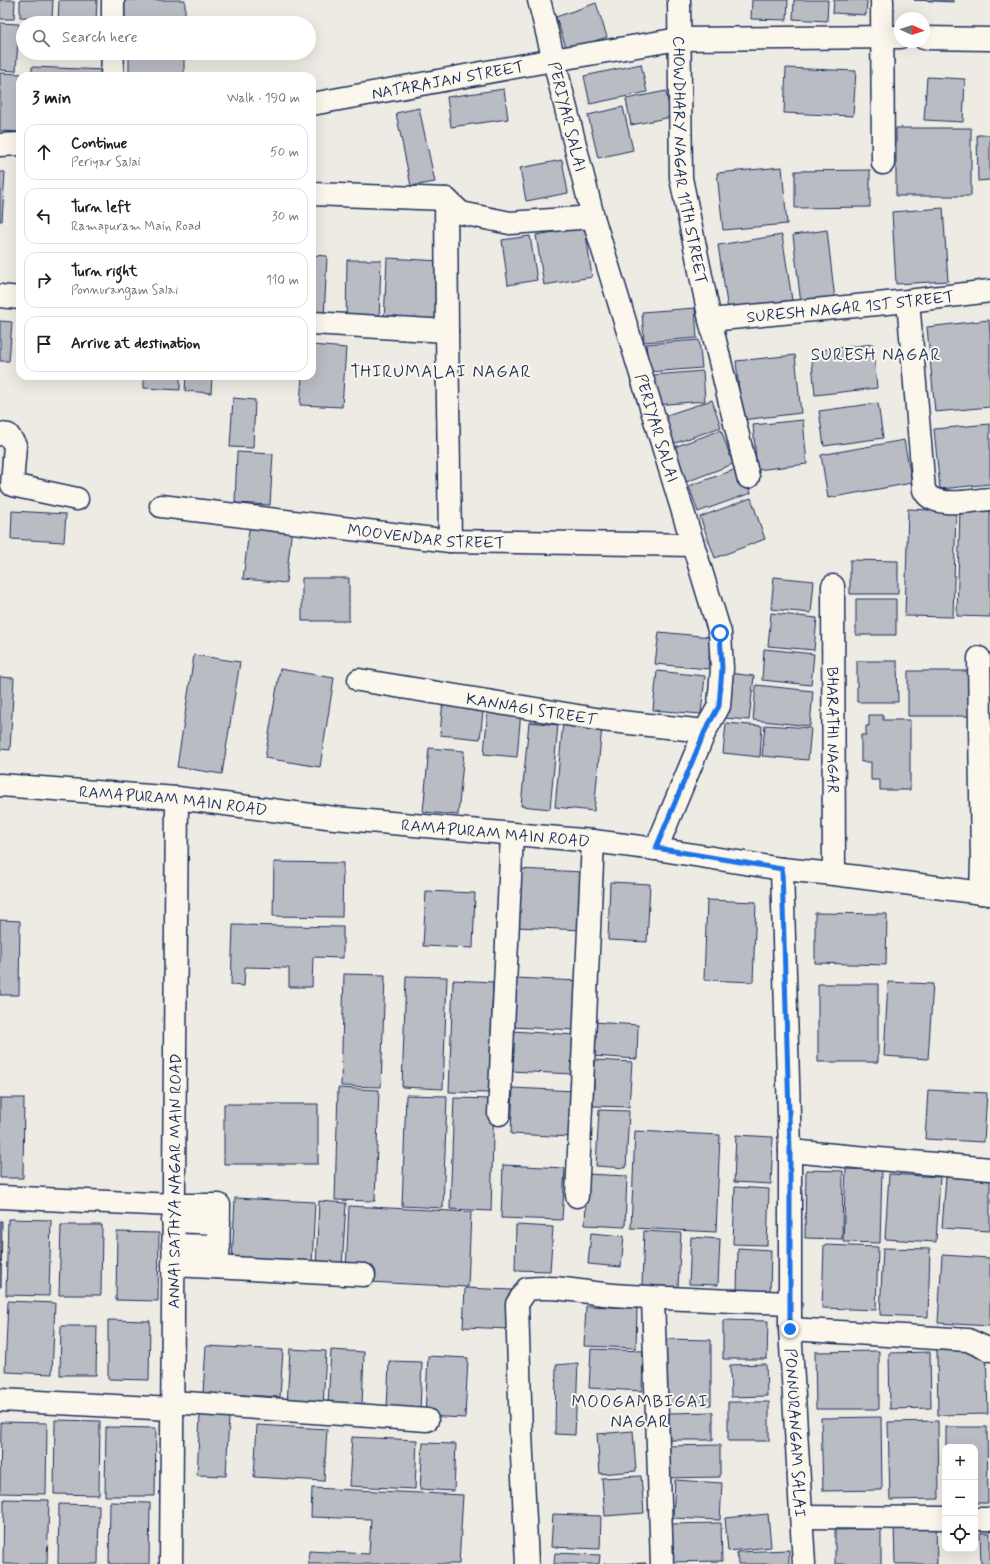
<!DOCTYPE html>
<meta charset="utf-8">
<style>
body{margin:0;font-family:Mynerve,sans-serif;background:#f6f6f6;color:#202124}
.controls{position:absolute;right:12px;bottom:12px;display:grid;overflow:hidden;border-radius:8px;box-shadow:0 4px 16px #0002}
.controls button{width:36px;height:36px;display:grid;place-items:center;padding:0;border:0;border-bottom:1px solid #e0e0e0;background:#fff;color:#202124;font:20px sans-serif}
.compass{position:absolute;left:894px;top:12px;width:36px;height:36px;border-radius:50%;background:#fff;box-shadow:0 4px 16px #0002;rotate:93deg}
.stop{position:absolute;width:12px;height:12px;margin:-9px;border:3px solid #1a73e8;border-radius:50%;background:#fff}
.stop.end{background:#1a73e8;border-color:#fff;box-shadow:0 1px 4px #0008}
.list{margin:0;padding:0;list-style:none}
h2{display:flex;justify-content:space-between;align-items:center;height:52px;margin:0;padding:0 16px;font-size:17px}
h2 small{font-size:13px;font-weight:400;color:#757577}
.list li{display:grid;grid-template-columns:26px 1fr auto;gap:12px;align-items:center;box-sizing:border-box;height:56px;margin:0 8px 8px;padding:0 8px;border:1px solid #e0e0e0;border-radius:12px}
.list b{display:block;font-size:15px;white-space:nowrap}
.list p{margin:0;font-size:13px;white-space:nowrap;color:#757577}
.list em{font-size:13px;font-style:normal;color:#757577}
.icon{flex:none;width:22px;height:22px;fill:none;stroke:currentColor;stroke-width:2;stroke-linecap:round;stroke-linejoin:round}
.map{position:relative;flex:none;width:990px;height:1564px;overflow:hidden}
.search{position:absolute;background:#fff;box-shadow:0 4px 16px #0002;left:16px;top:16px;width:300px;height:44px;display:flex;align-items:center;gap:10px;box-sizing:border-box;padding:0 14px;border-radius:22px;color:#757577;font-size:15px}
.panel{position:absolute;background:#fff;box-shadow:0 4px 16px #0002;left:16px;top:72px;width:300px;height:308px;border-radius:12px}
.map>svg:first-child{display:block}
.building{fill:#b9bcc3;stroke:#1b2f5e}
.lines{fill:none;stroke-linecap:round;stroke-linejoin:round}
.minor-casing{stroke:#1b2f5e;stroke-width:25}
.secondary-casing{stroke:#1b2f5e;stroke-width:25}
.minor{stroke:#fbf7ec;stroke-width:22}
.secondary{stroke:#fbf7ec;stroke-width:22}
.route{stroke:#1a73e8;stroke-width:5}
.labels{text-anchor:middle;stroke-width:4;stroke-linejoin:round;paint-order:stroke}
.street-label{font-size:16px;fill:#1b2f5e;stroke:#fbf7ec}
.neighbourhood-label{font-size:17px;letter-spacing:1px;fill:#1b2f5e;stroke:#fbf7ec}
</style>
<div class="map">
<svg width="990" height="1564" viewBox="0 0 990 1564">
<rect width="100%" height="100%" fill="#eeebe4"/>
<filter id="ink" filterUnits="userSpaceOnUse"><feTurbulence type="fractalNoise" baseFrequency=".025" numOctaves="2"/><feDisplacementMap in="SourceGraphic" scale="8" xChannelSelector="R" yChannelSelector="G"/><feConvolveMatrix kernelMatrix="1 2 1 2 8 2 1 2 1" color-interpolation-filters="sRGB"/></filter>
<g filter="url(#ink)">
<!-- building -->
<path class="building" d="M0 0H15L14 19H0Z
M20 0H53L52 18 20 17Z
M59 0H97L96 23H58Z
M120 0H185V23H121Z
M752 0H788L787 20 751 19Z
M794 0H828L827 21 793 19Z
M834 0H867L866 15 833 13Z
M914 0H953V2Z
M596 3 607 37 567 50 556 17Z
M0 23 19 24 16 71 0 70Z
M129 55H184V76H129Z
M641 64 647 92 590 104 584 76Z
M32 67 105 70 104 76H32Z
M786 68 856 71 853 116 784 113Z
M0 73 22 74V76H20L19 132 0 131Z
M927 77 965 79 963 122 924 120Z
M504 89 508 119 451 127 447 97Z
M666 91 671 117 631 125 626 99Z
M623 107 633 150 598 158 588 115Z
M419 108 435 182 411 186 396 113Z
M896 128H971V196H896Z
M977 135H990V180L978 181Z
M562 160 568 193 526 201 520 168Z
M782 167 787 224 723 230 717 173Z
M870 170V207L795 208V171Z
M0 172H5L2 221H0Z
M943 208 948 281 896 284 892 212Z
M585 227 592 277 544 285 536 235Z
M827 230 835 300 801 304 793 235Z
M782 235 792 300 728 310 718 245Z
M530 236 537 280 508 285 502 240Z
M312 255 327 256 324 318 312 317Z
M387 258 441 261 438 323 384 321Z
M347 260H381L379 323 346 322Z
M695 308 697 338 644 342 642 312Z
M989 320 990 335V407L935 412 927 327Z
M0 321 12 322 9 361H0Z
M699 340 702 368 649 372 646 344Z
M873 344 877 388 815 395 811 351Z
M312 345 346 348 342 407 300 405 302 376H312Z
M795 355 801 413 742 420 736 361Z
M703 371 705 401 655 405 653 375Z
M144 376H180V390L144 388Z
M186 376H212L211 393 185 391Z
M233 398 255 400 253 448 230 447Z
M712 400 721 427 667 446 658 418Z
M878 403 883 438 824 446 819 411Z
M803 420 807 464 757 470 753 425Z
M990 424V484L940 489 934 429Z
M721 430 733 464 681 484 669 449Z
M904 440 912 483 828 498 821 455Z
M237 452 273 454 270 505 235 503Z
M742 467 751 493 698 512 689 486Z
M751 498 765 539 715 558 700 517Z
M960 508 990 509V617L957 616Z
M908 509 956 511 953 617 905 616Z
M12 511 66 514 64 542 11 539Z
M250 522 292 526 286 583 243 579Z
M850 560 898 561V594H850Z
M774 577 814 581 811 613 771 609Z
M302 578H349V621H302Z
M856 599H896V635H856Z
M771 613 817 618 814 650 768 646Z
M659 632 711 637 708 669 655 664Z
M764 649 814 654 811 685 762 680Z
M194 655 240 662 222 774 177 767Z
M857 661H897L898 702H857Z
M280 669 334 678 320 767 265 758Z
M657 671 705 676 701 714 653 710Z
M908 671H970V716H908Z
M729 673 754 676 749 720 725 718Z
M0 677 14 678 10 750 0 749Z
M756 685 813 691 810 726 753 720Z
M443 699 484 703 480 739 440 735Z
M488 708 521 711 517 757 484 754Z
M869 715H883V720H910V790H880V780H871V762H861V735H866V726H869Z
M529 722 558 725 550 809 521 806Z
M563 722 602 726 594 811 555 807Z
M726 723 762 726 760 757 723 753Z
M765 725 811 728 808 760 762 756Z
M429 748 464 751 458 815 423 812Z
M274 862 343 863 342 917 273 916Z
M518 869 584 872 582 930 516 927Z
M610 882 650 884 647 942 608 940Z
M426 891 475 893 473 948 423 946Z
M707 900 756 902 753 982 704 980Z
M815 913 887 914 886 965 815 963Z
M0 920 20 921 19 995H0Z
M233 925 343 927V958L313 957 312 987H289V968L245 967 244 986 231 985Z
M344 974 385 975 381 1087 341 1086Z
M406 976 447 977 443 1089 402 1087Z
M515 978 579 981 577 1030 512 1027Z
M453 980 493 982 489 1093 449 1092Z
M888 982 933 984 928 1059 884 1056Z
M818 984H878V1062H818Z
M593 1022 638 1025 637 1059 592 1056Z
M512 1031 575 1035 573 1074 510 1071Z
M595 1060 632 1062 629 1107 593 1106Z
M338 1088 379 1090 375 1201 335 1200Z
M513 1088 575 1091 573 1137 511 1134Z
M928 1090 987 1093 984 1142 925 1139Z
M406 1095 447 1096 443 1208 402 1206Z
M0 1098H24L23 1178H0Z
M454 1098 494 1099 491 1211 450 1209Z
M224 1104H318V1164H224Z
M599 1110 629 1111 626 1168 596 1166Z
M635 1131 720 1135 716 1232 631 1228Z
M736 1135 773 1137 771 1184 734 1182Z
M503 1165 565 1168 562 1220 501 1218Z
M846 1169 882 1170 880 1243 843 1242Z
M806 1170 843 1171 842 1239 805 1238Z
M587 1174 627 1176 625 1227 585 1225Z
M889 1174 940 1177 936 1242 885 1239Z
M946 1177 990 1180V1231L942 1228Z
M735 1187 769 1189 767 1245 733 1244Z
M235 1198 315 1202 312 1265 232 1261Z
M319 1201 346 1203 342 1268 316 1267Z
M349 1206 471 1212 468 1287 369 1282 346 1271Z
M8 1219 51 1220 49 1296 6 1295Z
M0 1221H2L1 1287H0Z
M61 1225H102L101 1295H59Z
M516 1225 553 1227 550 1271 515 1270Z
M644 1231 681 1233 678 1287 642 1285Z
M117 1232 159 1233 158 1301 116 1300Z
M591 1233 624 1236 621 1267 588 1264Z
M691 1237 720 1239 718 1285 689 1284Z
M824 1245 878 1247 876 1310 822 1308Z
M738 1248 771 1250 770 1292 737 1293Z
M883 1248 930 1249 928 1317 880 1315Z
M942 1255 990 1258V1326L938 1323Z
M465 1288 512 1290 510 1329 463 1327Z
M8 1301 55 1303 52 1374 5 1372Z
M586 1306 637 1308 636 1348 584 1346Z
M108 1320 150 1321 149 1380 108 1379Z
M723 1320 768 1321 767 1359H723Z
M61 1326H97L96 1375H60Z
M665 1339 711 1340V1405L665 1404Z
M206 1346 283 1350 280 1397 203 1393Z
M290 1349 326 1351 323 1408 287 1406Z
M591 1349 643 1351 642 1391 589 1388Z
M331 1350 364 1352 362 1406 328 1405Z
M937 1350H986L988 1414 938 1415Z
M879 1351V1409H816L815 1352Z
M930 1352 931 1408 890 1409 889 1353Z
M428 1356 468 1358 465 1418 425 1416Z
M389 1361 422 1362 420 1412 387 1410Z
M578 1363 575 1435 555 1434 556 1365Z
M766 1364 767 1396 731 1397 730 1365Z
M728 1402H769V1441H728Z
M713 1412V1440H670L669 1413Z
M200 1415 229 1417 226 1476 197 1475Z
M881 1417 882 1490 823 1491 821 1418Z
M55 1420 100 1421 99 1495 54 1494Z
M938 1421 939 1499 890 1500 888 1422Z
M1 1422 47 1423 46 1494 0 1493Z
M257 1425 327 1429 324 1481 254 1477Z
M106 1427 156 1428 155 1496H105Z
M946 1427H987L988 1503H975V1447H946Z
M633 1431 636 1471 600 1474 597 1434Z
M352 1437 417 1440 415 1489 349 1486Z
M423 1443 456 1444 454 1491 420 1489Z
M720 1445V1477L664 1478 663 1446Z
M641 1476 644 1513 605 1516 602 1478Z
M675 1480 722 1483 720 1520 673 1518Z
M312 1488 463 1495 459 1564H308L309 1551 369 1554 371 1519 311 1517Z
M4 1499 49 1500 47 1564H3Z
M110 1502 150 1503 149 1564H109Z
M59 1504 99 1505 98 1564H58Z
M553 1514 601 1516 600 1549 551 1547Z
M768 1514 771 1547 728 1551 725 1518Z
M721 1523 722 1561 671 1562V1524Z
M894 1524H936L937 1564H895Z
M881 1529V1564H835V1530Z
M980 1533H990V1564H981Z
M789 1550V1564H738L737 1552Z
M555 1553 600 1555 599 1564H554Z
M646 1563V1564H604Z"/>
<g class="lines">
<!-- minor casing -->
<g class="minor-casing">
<g id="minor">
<path id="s1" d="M539 0 593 217 720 633 722 668 719 706 705 731 656 849"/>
<path id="s2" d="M679 0 681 178 710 320 748 477"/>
<path d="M882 0 883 163"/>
<path d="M113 23V0"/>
<path d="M924 38 990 39"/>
<path d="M112 76 113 53"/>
<path id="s3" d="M312 104 553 60 679 39 900 37"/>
<path d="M0 145 20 144"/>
<path d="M312 194 446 199 461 213 510 223 593 217"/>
<path d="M446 199 447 331 450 541"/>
<path d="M0 296 20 298"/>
<path d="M908 301 924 490C933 510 972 500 990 499"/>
<path id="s4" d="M710 320 908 301 990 291"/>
<path d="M312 323 447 331"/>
<path d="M0 434 8 435 15 445 12 485 77 499"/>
<path id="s5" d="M161 506 450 541 693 545"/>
<path id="s6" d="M833 586 834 874"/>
<path d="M979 658 982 861 981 893"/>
<path id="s7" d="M359 680 602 720 705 731"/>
<path id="s8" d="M782 869 790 1151V1329L804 1564"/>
<path d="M499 1114 512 835"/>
<path d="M790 1151 990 1169"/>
<path d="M577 1196 593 841"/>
<path d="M0 1197 173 1205H219L218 1267"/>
<path d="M173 1221 219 1223"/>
<path d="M173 1245 219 1246"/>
<path d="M173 1265 364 1275"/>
<path d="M653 1298 662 1564"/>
<path d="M790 1329 968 1340 990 1350"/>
<path d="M0 1400 172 1409"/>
<path d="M172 1402 427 1420"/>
<path d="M802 1517 945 1518"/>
<path d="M975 1519H990"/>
<path id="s9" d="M171 1564 177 798"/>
<path d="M527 1564 521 1433 517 1304 527 1289C556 1285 585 1293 614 1295 673 1299 732 1301 790 1303"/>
</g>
</g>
<!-- secondary casing -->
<g class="secondary-casing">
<g id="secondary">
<path id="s10" d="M0 785 177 798 335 818 593 841 656 849 782 869 834 874 990 894"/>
</g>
</g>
<!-- minor -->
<use href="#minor" class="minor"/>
<!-- secondary -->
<use href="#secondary" class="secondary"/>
</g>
</g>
<g class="lines" filter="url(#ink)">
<!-- route -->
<path class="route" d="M720 633 722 668 719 706 705 731 656 848 782 869 790 1151V1329"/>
</g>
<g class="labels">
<!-- street labels -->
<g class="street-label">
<text dy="6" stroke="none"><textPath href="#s3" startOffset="138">NATARAJAN STREET</textPath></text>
<text dy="6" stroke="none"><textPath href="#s1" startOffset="120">PERIYAR SALAI</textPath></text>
<text dy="6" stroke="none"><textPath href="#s2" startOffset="161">CHOWDHARY NAGAR 11TH STREET</textPath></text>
<text dy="6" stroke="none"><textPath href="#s4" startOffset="141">SURESH NAGAR 1ST STREET</textPath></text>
<text dy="6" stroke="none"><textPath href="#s1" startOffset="444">PERIYAR SALAI</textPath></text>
<text dy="6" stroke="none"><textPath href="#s5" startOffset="267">MOOVENDAR STREET</textPath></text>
<text dy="6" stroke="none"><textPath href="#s7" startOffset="175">KANNAGI STREET</textPath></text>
<text dy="6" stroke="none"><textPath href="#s6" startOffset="144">BHARATHI NAGAR</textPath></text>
<text dy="6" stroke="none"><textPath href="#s10" startOffset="174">RAMAPURAM MAIN ROAD</textPath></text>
<text dy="6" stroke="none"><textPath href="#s10" startOffset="498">RAMAPURAM MAIN ROAD</textPath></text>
<text dy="6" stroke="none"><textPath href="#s9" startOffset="383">ANNAI SATHYA NAGAR MAIN ROAD</textPath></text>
<text dy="6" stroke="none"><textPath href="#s8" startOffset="564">PONNURANGAM SALAI</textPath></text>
</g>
<!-- neighbourhood labels -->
<g class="neighbourhood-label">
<text x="876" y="360">SURESH NAGAR</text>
<text x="441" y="377">THIRUMALAI NAGAR</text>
<text x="640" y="1407">MOOGAMBIGAI<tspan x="640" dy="20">NAGAR</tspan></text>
</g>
</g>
</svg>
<div class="controls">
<button>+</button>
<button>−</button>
<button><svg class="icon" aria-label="locate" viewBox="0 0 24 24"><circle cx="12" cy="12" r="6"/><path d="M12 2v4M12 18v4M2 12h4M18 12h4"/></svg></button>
</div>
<svg class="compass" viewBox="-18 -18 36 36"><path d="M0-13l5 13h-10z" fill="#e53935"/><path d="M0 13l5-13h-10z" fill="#757577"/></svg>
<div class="stop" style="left:720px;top:633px"></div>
<div class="stop end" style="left:790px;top:1329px"></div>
<div class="search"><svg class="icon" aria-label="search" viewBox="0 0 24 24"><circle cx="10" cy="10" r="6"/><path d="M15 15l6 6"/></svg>Search here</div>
<section class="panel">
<h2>3 min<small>Walk · 190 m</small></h2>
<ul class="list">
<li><svg class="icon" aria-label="ahead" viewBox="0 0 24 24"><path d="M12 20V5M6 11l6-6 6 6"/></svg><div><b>Continue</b><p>Periyar Salai</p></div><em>50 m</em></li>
<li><svg class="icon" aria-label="left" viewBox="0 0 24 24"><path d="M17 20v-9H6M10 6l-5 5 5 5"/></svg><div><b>Turn left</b><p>Ramapuram Main Road</p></div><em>30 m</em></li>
<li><svg class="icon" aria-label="right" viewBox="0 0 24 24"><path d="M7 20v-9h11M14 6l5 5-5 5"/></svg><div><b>Turn right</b><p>Ponnurangam Salai</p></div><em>110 m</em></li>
<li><svg class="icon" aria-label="arrive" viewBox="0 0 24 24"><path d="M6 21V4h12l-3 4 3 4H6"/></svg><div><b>Arrive at destination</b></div></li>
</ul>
</section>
</div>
